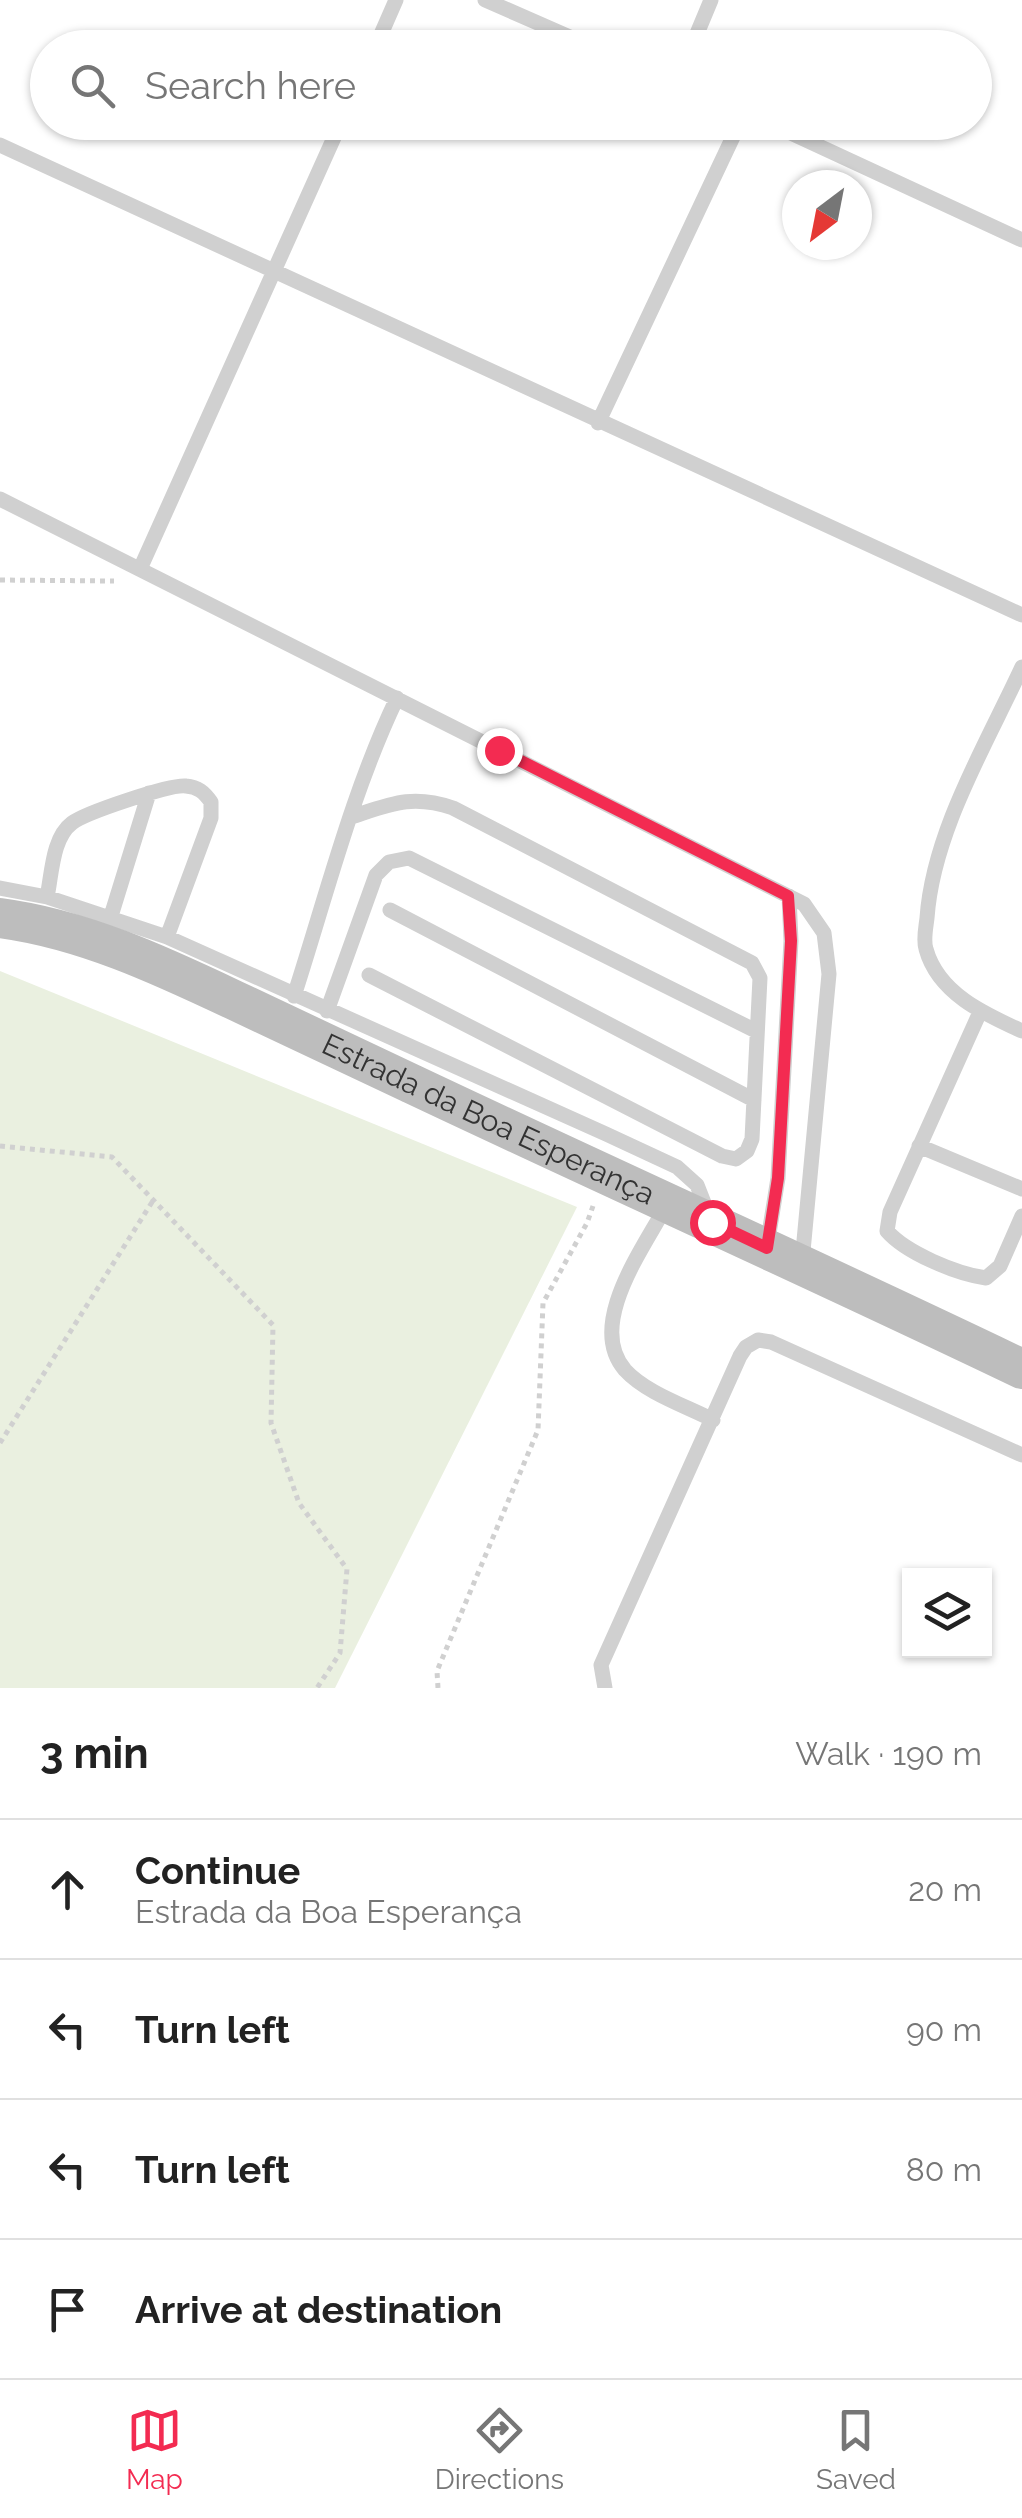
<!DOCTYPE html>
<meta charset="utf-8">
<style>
body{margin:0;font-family:Raleway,sans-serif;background:#f6f6f6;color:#222}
.controls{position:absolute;right:30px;bottom:30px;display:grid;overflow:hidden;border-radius:0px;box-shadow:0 2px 8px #0004}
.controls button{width:90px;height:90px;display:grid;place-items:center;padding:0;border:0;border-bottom:2px solid #e0e0e0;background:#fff;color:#222;font:50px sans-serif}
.compass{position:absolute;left:782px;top:170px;width:90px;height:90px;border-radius:50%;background:#fff;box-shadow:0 2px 8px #0004;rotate:212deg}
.stop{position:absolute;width:30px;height:30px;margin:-22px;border:8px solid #f32b51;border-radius:50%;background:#fff}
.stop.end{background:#f32b51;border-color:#fff;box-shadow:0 2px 10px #0008}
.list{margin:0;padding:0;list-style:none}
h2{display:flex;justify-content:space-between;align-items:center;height:130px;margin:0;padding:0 40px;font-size:42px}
h2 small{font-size:32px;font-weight:400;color:#767676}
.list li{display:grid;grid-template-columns:65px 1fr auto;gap:30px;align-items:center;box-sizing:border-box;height:140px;padding:0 40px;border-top:2px solid #e0e0e0}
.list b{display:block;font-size:38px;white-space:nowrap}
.list p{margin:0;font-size:32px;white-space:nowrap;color:#767676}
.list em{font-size:32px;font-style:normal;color:#767676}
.icon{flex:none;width:55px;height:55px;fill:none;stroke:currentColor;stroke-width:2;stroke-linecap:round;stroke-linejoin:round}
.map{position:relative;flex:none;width:1022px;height:1688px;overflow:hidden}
.search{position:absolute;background:#fff;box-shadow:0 2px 8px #0004;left:30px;right:30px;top:30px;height:110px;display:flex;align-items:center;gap:25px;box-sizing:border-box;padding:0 35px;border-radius:55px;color:#767676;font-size:38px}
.sheet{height:690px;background:#fff}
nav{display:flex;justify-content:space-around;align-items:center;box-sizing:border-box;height:140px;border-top:2px solid #e0e0e0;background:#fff;font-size:28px;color:#767676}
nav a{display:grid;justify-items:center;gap:5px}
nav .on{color:#f32b51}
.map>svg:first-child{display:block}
.green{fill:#eaf0e0}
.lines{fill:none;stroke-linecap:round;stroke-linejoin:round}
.path{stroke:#d0d0d0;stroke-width:5;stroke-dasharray:5 5;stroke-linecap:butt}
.lane{stroke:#d0d0d0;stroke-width:15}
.secondary{stroke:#bdbdbd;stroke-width:40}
.route{stroke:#f32b51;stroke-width:12}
.labels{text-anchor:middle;stroke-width:10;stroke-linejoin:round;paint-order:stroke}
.street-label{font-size:30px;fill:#333;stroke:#fff}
</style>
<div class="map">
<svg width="1022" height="1688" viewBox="0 0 1022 1688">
<rect width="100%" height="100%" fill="#fff"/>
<!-- green -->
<path class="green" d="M0 971 577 1207 335 1688H0Z"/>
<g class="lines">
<!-- path -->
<path class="path" d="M0 580 114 581
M0 1146 112 1157 273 1325 271 1423 299 1503 347 1569 340 1653 317 1688
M0 1443 154 1199
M438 1688 437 1671 538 1430 543 1303 587 1223 593 1206"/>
<!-- lane -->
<path class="lane" d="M485 0 595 48
M375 48 396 0
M691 48 711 0
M767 122 1022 240
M0 145 1022 615
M598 423 740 122
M0 499 804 904 824 933 829 974 802 1262
M140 569 341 122
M1022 667C986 745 933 832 927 918 926 927 923 940 926 949 938 993 984 1014 1022 1031
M351 817C391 804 412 794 453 808L752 963 760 978 752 1139 747 1151 736 1159 722 1156 369 975
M0 888 47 897 167 937 606 1134 677 1167 697 1185 708 1213
M47 897C52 874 52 838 72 823 85 813 170 784 186 786 198 787 204 792 211 802V818L167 937
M390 910 754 1100
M111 916 149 793
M294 996C326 897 352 792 397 698
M327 1011 376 875 389 862 409 858 756 1031
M980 1012 890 1212 887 1231C906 1253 957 1274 986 1278L1000 1266 1022 1216
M919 1146 1022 1189
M666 1206C643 1249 586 1325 625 1370 646 1393 686 1406 713 1420
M767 1246 778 1178 791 941 789 896
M605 1688 601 1665 740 1356 746 1347 758 1340 771 1342 1022 1455"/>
<!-- secondary -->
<path class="secondary" id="s1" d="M0 918C83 929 160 965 234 1000 294 1028 353 1056 412 1084 615 1180 820 1272 1022 1369"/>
</g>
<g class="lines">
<!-- route -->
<path class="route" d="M499 750 788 896 791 941 778 1178 767 1248 712 1222"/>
</g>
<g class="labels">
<!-- street labels -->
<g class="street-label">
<text dy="10" stroke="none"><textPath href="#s1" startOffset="530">Estrada da Boa Esperança</textPath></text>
</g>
</g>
</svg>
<div class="controls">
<button><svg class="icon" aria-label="layers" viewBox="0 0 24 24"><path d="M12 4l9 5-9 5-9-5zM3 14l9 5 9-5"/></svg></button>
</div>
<svg class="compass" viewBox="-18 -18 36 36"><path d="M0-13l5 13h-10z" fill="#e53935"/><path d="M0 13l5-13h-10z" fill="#767676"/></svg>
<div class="stop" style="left:712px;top:1222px"></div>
<div class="stop end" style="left:499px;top:750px"></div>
<div class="search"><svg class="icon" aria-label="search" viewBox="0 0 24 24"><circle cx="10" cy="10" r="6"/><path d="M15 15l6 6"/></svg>Search here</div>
</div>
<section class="sheet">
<h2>3 min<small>Walk · 190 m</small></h2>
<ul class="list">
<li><svg class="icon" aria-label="ahead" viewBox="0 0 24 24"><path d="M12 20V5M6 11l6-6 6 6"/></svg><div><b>Continue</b><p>Estrada da Boa Esperança</p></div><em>20 m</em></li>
<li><svg class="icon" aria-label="left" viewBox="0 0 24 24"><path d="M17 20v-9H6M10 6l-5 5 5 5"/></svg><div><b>Turn left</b></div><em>90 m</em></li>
<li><svg class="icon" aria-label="left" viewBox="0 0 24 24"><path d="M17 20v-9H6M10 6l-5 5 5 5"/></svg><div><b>Turn left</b></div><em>80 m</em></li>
<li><svg class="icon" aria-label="arrive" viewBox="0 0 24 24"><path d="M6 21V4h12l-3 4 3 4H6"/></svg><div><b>Arrive at destination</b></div></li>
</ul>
</section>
<nav>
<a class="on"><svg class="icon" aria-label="map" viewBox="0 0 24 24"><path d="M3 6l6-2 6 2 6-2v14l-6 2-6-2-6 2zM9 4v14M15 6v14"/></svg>Map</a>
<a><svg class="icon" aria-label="directions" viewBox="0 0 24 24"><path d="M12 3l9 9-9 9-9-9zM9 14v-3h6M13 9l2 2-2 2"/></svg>Directions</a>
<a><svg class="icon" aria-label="saved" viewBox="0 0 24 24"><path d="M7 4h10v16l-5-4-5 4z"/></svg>Saved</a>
</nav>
